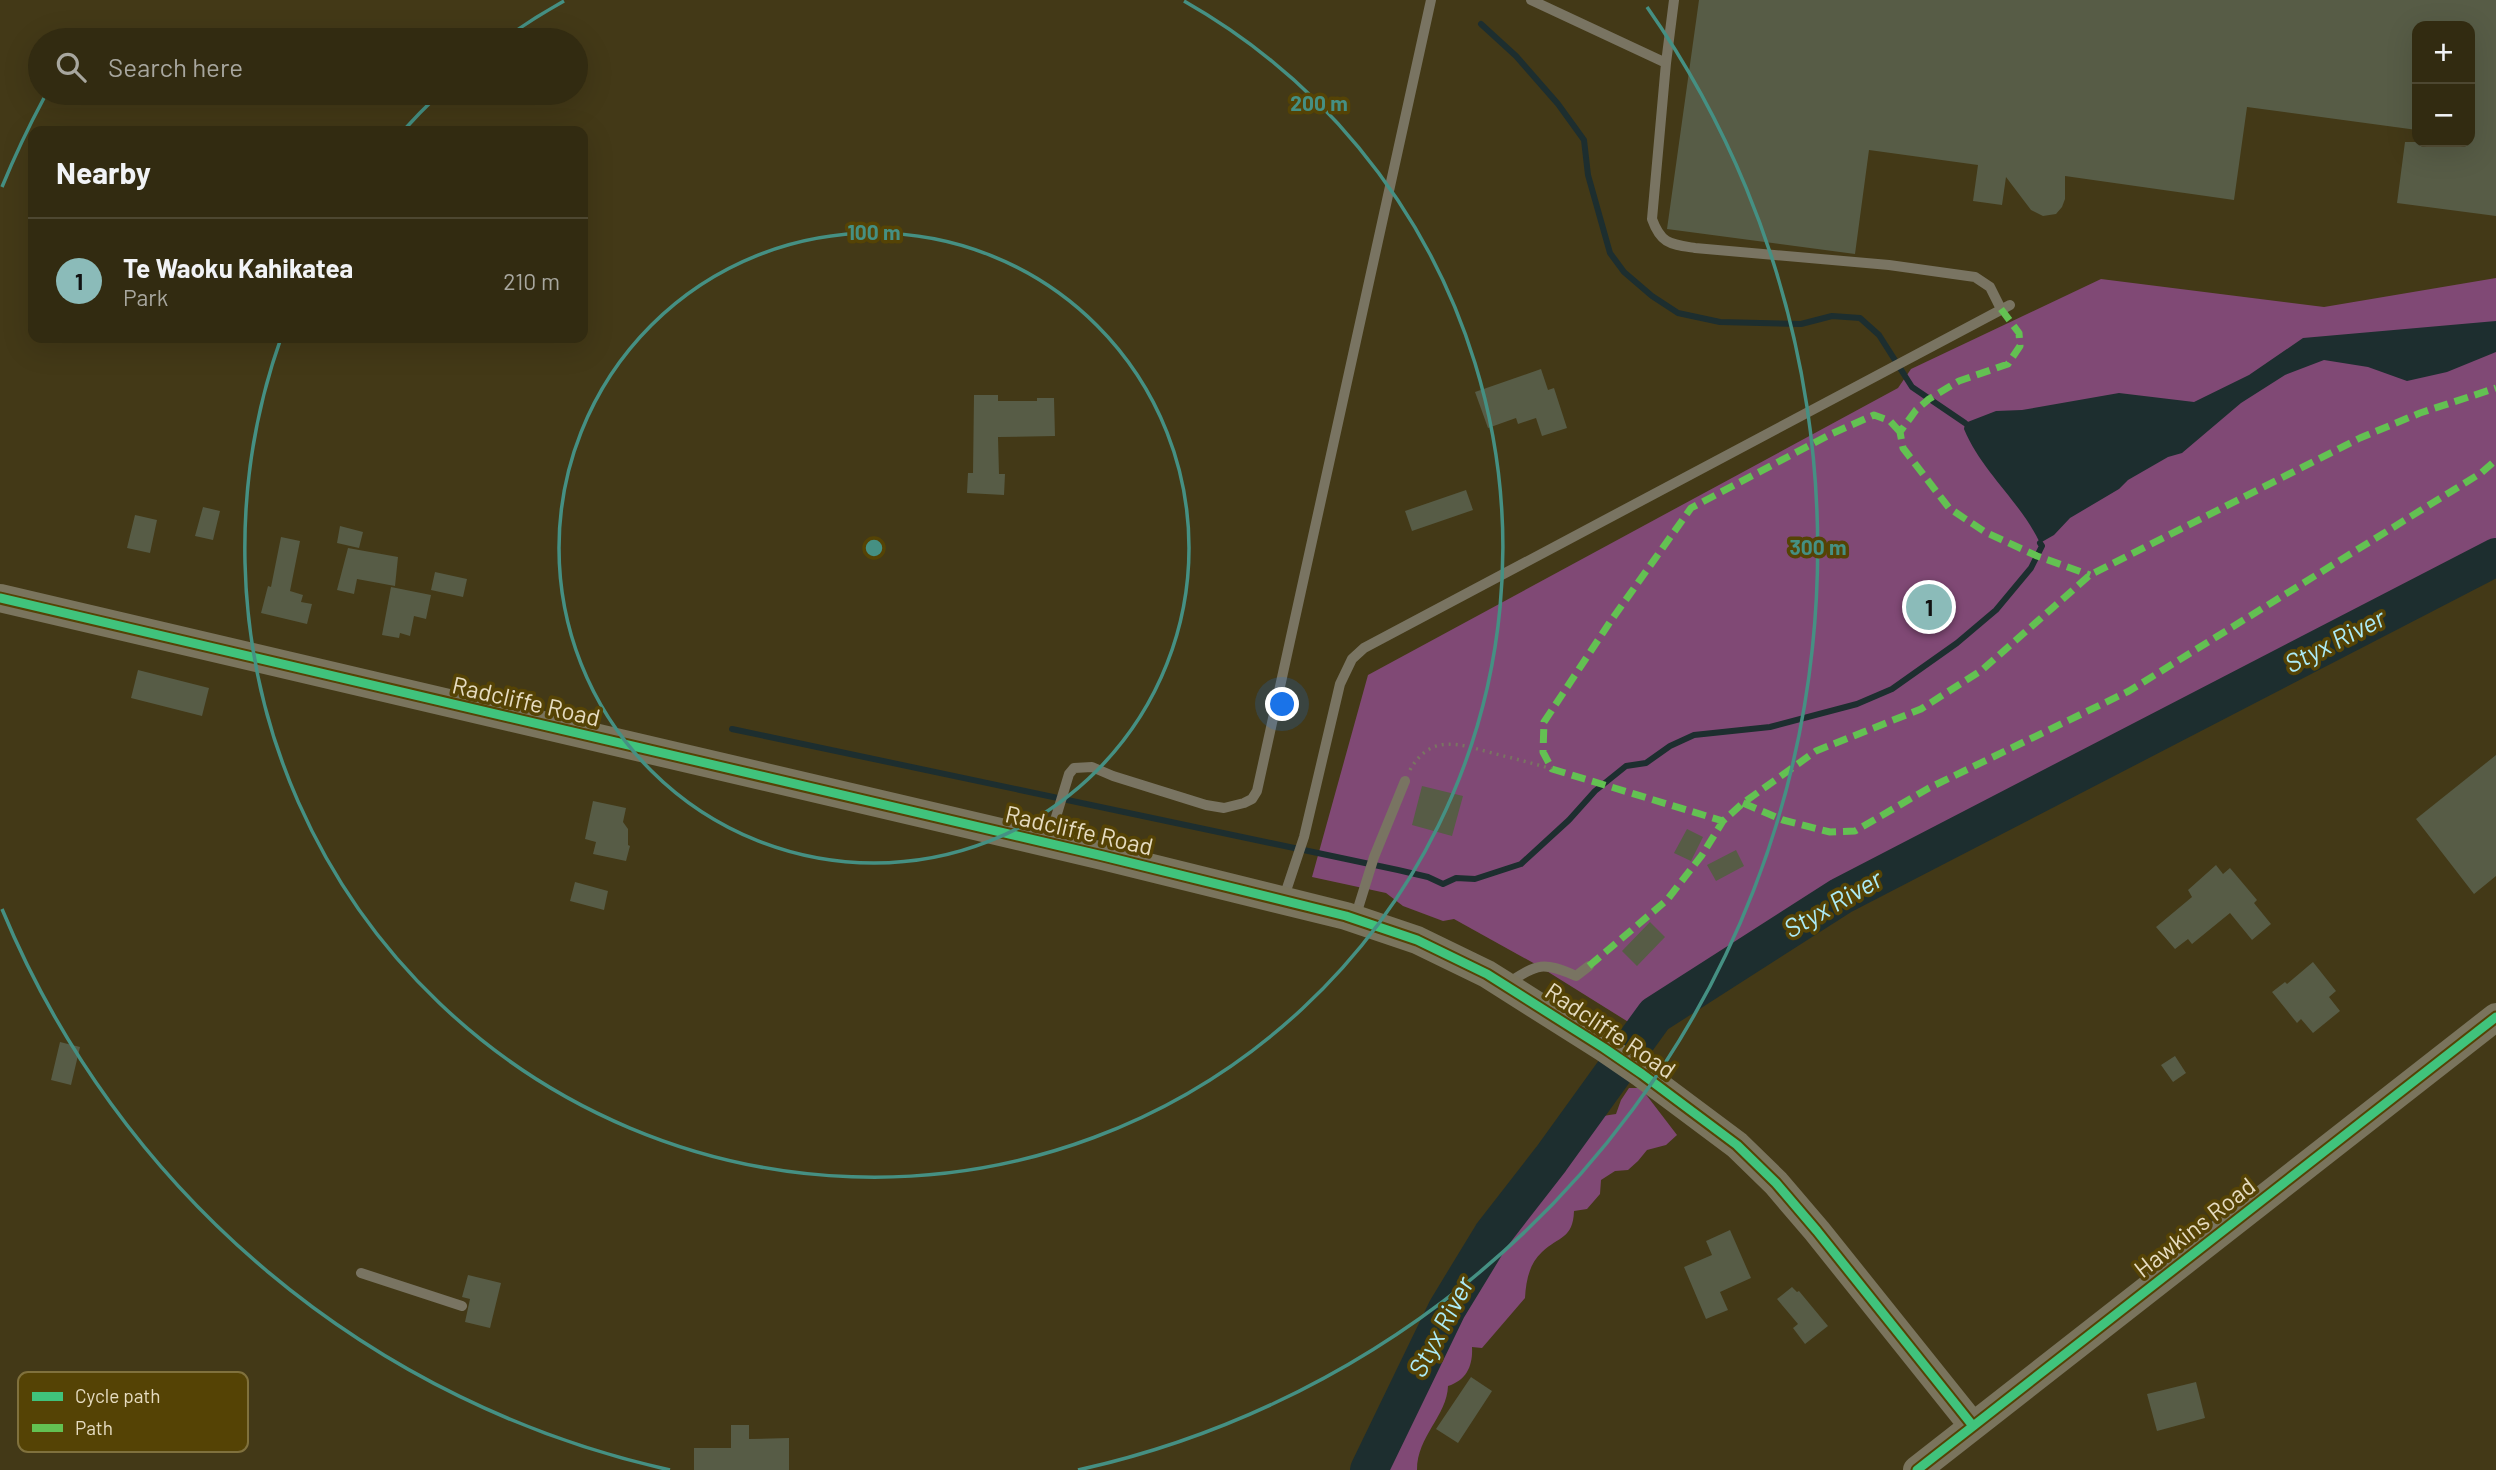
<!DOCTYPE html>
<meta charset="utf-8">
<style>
body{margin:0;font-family:Barlow,sans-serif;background:#3d371f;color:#f1f3f6}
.controls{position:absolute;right:21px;top:21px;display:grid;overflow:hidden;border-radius:14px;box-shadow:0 7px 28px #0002}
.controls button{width:63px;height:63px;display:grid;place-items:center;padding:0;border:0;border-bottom:2px solid #4d4731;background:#322b11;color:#f1f3f6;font:35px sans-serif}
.you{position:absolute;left:1283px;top:705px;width:24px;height:24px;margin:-18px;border:5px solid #fff;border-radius:50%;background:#1a73e8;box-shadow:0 0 0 10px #1a73e833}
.badge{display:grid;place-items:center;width:46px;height:46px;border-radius:50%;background:#8bbbb9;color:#111;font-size:23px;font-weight:700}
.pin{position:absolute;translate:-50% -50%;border:4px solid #fff;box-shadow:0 2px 7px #0006}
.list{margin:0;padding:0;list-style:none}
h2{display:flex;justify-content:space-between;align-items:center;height:91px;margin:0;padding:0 28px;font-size:30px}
h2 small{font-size:23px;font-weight:400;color:#a8a79f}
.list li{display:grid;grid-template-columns:46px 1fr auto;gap:21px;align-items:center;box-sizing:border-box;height:126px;padding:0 28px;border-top:2px solid #4d4731}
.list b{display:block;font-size:26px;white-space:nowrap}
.list p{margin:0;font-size:23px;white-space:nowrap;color:#a8a79f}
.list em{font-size:23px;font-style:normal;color:#a8a79f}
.icon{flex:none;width:38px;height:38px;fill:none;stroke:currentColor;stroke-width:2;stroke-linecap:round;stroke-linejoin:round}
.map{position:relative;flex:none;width:2496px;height:1470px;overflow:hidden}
.search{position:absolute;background:#322b11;box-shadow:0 7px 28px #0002;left:28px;top:28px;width:560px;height:77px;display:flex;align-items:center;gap:18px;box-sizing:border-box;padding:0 24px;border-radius:38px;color:#a8a79f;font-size:26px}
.panel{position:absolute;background:#322b11;box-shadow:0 7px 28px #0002;left:28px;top:126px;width:560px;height:217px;border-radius:14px}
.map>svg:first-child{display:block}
.green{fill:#804975}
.water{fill:#1d2e2f}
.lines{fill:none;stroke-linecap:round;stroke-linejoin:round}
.stream{stroke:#1d2e2f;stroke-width:6}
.river{stroke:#1d2e2f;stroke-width:38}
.building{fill:#575c46}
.path{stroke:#797462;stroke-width:3.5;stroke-dasharray:2 5;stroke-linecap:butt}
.lane{stroke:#797462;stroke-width:10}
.secondary{stroke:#7a745d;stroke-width:28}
.quiet{stroke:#63c152;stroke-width:7;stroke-dasharray:14 7;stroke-linecap:butt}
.cycleway-casing{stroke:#554305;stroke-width:13}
.cycleway{stroke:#40c37c;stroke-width:9}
.ring{fill:none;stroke:#459083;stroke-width:3.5}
.labels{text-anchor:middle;stroke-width:7;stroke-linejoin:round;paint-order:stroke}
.street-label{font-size:24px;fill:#e6dcc1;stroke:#554305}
.water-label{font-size:26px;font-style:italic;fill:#acebf7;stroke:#554305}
.key{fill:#554305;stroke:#80713d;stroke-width:2}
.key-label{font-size:19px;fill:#e6dcc1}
.centre{fill:#459083;stroke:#554305;stroke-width:3.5}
.ring-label{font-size:21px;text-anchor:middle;font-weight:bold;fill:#459083;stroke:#554305;stroke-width:7;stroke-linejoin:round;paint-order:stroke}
</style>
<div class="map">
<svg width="2496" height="1470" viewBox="0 0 2496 1470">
<rect width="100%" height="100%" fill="#433917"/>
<!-- green -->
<path class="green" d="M2496 278V539L2243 671 1630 1023 1537 965 1454 919 1443 921 1403 906 1386 893 1312 877 1368 675 1898 388 1911 369 2101 279 2324 307Z
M1629 1088H1641L1677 1135 1666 1145 1647 1150 1638 1161 1628 1170 1615 1171 1601 1180 1600 1194 1587 1209 1574 1211C1573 1239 1559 1236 1542 1252 1529 1264 1526 1281 1525 1298L1482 1348 1472 1347C1473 1365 1467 1380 1448 1386 1447 1416 1417 1436 1417 1470H1378L1433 1371 1429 1348 1439 1326 1449 1319 1455 1308 1456 1290 1470 1255 1478 1249 1503 1240C1501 1219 1504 1206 1516 1189 1519 1185 1522 1180 1527 1177 1540 1170 1547 1170 1558 1158 1580 1135 1578 1118 1616 1114L1621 1100Z"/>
<!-- water -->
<path class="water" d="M2496 321V352L2447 372 2407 381 2368 367 2324 360 2285 375 2241 403 2182 453 2168 457 2128 480 2119 489 2070 518 2054 535 2040 543C2020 501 1982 472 1964 429L1965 423 1996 411 2022 410 2119 393 2194 402 2249 375 2303 338Z"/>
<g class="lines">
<!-- stream -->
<path class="stream" d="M1481 24 1516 56 1558 104 1584 140 1588 175 1610 253 1624 272 1652 296 1678 313 1720 322 1801 324 1832 316 1860 318 1879 335 1912 387 1965 423
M732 729 1398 870 1428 877 1443 884 1456 878 1475 879 1521 864 1569 820 1595 791 1626 766 1646 763 1670 746 1694 735 1770 727 1857 704 1892 689 1957 643 1996 610 2031 568 2042 546 2040 543"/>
<!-- river -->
<path class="river" d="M1369 1470 1447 1309 1492 1235 1551 1159 1655 1015 1841 896 2496 557"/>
</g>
<!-- building -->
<path class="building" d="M1699 0H2496V216L2397 203 2405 142H2470V26H2417V130L2247 107 2234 200 2065 176V199L2062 207 2056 214 2043 216 2031 210 2006 177 2002 205 1973 201 1978 165 1869 150 1855 254 1667 229Z
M1541 369 1548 390 1554 388 1567 428 1542 436 1536 418 1518 424 1516 418 1488 428 1475 392Z
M974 395H998V401H1037V398H1054L1055 436 998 437 999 474H1005L1004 495 967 493 968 473H973Z
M1466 490 1473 510 1412 531 1405 511Z
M203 507 220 511 213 540 195 536Z
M135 515 157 520 150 553 127 548Z
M340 526 363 532 359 548 337 543Z
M281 537 300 541 290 591 303 595 301 602 312 604 307 624 261 613 268 586 271 587Z
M348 548 398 557 395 586 357 579 354 594 337 590Z
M435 572 467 579 463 597 431 590Z
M391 587 431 595 426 619 414 616 410 636 400 633 399 638 382 635Z
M138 670 209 688 202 716 131 698Z
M2496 755V876L2474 894 2416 819Z
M1422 786 1463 796 1452 836 1412 825Z
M593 801 626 808 623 822 628 829V845L630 846 626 861 593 854 596 842 585 839Z
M1687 829 1703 837 1691 861 1674 853Z
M1736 850 1744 866 1716 881 1707 865Z
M2216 865 2223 874 2230 868 2257 900 2254 903 2271 924 2252 940 2230 913 2192 944 2188 939 2175 949 2156 927 2192 897 2188 890Z
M575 882 608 891 604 910 570 901Z
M1650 922 1665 937 1637 966 1622 951Z
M2313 962 2336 991 2329 997 2340 1011 2313 1033 2301 1019 2297 1023 2272 992 2285 982 2287 984Z
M60 1042 80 1047 71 1085 51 1080Z
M2175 1056 2186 1073 2173 1082 2161 1065Z
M1730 1230 1751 1278 1720 1292 1728 1310 1706 1319 1684 1267 1712 1255 1706 1241Z
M468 1275 501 1283 490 1328 465 1322 470 1299 462 1297Z
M1792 1287 1797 1292 1799 1291 1828 1326 1805 1344 1793 1328 1798 1324 1777 1299Z
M1471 1377 1492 1391 1458 1443 1436 1429Z
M2196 1382 2205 1418 2157 1431 2147 1394Z
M731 1425H749V1439L789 1438V1470H694V1448H731Z"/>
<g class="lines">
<!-- path -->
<path class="path" d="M1410 770C1431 733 1459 744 1492 753 1512 758 1532 763 1552 769"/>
<!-- lane -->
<path class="lane" d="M1531 0 1666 63
M1674 0 1666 63 1652 219C1661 244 1670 244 1695 248L1889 265 1975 277 1990 287 2001 309
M1049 840 1069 774 1074 768 1092 767 1113 776 1206 805 1224 808 1244 803 1252 799 1257 791 1431 0
M1283 900 1304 837 1340 684 1352 659 1364 648 2010 305
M1355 918 1374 857 1405 781
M1508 983C1538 964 1542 961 1576 976L1589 966
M361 1273 462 1306"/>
<!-- secondary -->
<path class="secondary" d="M0 598 1103 856 1346 916 1417 940 1487 974 1604 1048 1642 1074 1737 1145 1776 1183 1817 1231 1973 1426
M1917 1470 2496 1017"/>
<!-- quiet -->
<path class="quiet" d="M2001 309 2019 333 2020 346 2008 364 1959 381 1929 399 1916 410 1900 432 1903 448 1949 508 1985 532 2037 556 2090 575
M1900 432 1890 421 1874 415 1831 434 1691 508 1610 622 1544 722 1543 752 1552 769 1723 821 1743 803 1816 751 1921 709 1982 670 2090 575 2360 438 2420 413 2496 388
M1743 803 1783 820 1830 832 1855 831 1929 788 2129 691 2481 473 2496 460
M1589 966 1667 900 1702 855 1723 821"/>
<!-- cycleway casing -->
<g class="cycleway-casing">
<path id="cycleway" d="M0 598 1103 856 1346 916 1417 940 1487 974 1604 1048 1642 1074 1737 1145 1776 1183 1817 1231 1973 1426
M1917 1470 2496 1017"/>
</g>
<!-- cycleway -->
<use href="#cycleway" class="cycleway"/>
</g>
<!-- distance rings -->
<g class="ring">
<circle cx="874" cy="548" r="315"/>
<path d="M403 131A629 629 0 0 1 437 96M504 39A629 629 0 0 1 564 1M1184 1A629 629 0 1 1 281 338"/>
<path d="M670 1470A944 944 0 0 1 2 909M2 187A944 944 0 0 1 44 98M1647 7A944 944 0 0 1 1078 1470"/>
</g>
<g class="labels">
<!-- street labels -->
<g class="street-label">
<text transform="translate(526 702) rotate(13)" y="8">Radcliffe Road</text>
<text transform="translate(1079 831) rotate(13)" y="8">Radcliffe Road</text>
<text transform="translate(1610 1031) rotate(34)" y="8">Radcliffe Road</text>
<text transform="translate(2195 1228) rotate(-38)" y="8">Hawkins Road</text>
</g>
<!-- water labels -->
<g class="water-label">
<text transform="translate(2335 641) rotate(-27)" y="9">Styx River</text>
<text transform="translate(1833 904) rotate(-30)" y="9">Styx River</text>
<text transform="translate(1441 1327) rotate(-62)" y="9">Styx River</text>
</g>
</g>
<!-- legend -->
<rect x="18" y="1372" width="230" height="80" rx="10" class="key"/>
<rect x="32" y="1392" width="31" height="9" fill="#40c37c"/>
<rect x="32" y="1424" width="31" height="8" fill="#63c152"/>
<g class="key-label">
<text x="75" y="1403">Cycle path</text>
<text x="75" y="1435">Path</text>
</g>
<circle cx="874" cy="548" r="10" class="centre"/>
<g class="ring-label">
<text x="1319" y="111">200 m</text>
<text x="874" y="240">100 m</text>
<text x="1818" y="555">300 m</text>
</g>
</svg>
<div class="controls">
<button>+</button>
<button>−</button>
</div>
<div class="you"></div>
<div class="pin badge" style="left:1929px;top:607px">1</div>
<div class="search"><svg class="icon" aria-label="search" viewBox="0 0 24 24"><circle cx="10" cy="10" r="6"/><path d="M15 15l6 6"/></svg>Search here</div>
<section class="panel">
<h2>Nearby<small></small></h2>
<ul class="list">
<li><span class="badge">1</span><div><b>Te Waoku Kahikatea</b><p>Park</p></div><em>210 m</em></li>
</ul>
</section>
</div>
